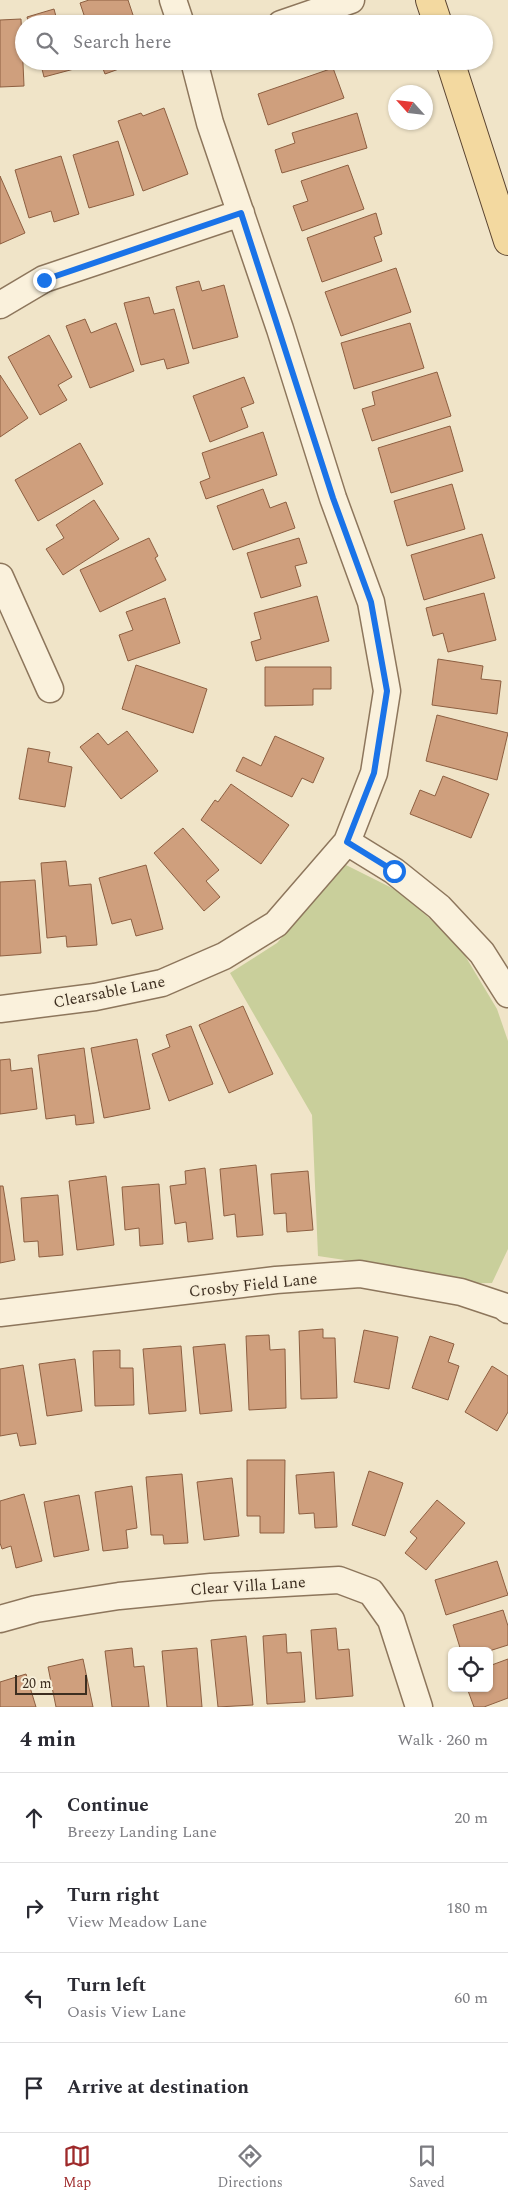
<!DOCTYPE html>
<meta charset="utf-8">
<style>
body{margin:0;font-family:Spectral,serif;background:#f7f7f7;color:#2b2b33}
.controls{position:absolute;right:15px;bottom:15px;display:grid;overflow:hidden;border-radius:8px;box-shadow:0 1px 4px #0004}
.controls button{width:45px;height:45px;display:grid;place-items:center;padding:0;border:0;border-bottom:1px solid #e1e1e2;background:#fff;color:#2b2b33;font:25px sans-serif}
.compass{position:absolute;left:388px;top:85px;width:45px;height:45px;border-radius:50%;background:#fff;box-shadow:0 1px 4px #0004;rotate:297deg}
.scale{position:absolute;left:15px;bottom:12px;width:72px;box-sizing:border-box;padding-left:5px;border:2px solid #3d2e20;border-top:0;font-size:14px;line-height:18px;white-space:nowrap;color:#3d2e20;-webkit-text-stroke:4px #f7eed8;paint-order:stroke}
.stop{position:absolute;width:15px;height:15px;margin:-11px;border:4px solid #1a73e8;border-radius:50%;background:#fff}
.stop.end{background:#1a73e8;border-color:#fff;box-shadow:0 1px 5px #0008}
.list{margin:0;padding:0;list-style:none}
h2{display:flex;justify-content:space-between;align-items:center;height:65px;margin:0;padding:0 20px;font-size:21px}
h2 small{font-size:16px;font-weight:400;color:#7c7c81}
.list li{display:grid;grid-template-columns:32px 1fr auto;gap:15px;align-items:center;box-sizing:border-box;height:90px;padding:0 20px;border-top:1px solid #e1e1e2}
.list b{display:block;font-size:19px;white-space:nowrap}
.list p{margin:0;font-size:16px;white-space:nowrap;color:#7c7c81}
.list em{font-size:16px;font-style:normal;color:#7c7c81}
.icon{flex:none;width:28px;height:28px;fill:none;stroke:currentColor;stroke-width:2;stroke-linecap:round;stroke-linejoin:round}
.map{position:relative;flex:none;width:508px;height:1707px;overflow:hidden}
.search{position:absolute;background:#fff;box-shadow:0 1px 4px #0004;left:15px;right:15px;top:15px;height:55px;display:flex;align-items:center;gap:12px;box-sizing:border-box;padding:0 18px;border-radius:28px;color:#7c7c81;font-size:19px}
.sheet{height:425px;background:#fff}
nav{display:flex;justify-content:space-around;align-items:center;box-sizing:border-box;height:70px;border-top:1px solid #e1e1e2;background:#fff;font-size:14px;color:#7c7c81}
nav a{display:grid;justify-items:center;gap:2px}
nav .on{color:#9e2a2b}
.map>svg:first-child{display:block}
.green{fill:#c9cf9b}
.building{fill:#cf9f7d;stroke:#8d5f41}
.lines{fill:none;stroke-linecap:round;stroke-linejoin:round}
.minor-casing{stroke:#8d765c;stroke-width:29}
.major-casing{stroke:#5b4430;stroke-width:30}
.minor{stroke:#faf1dc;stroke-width:26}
.major{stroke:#f3d9a0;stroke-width:28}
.route{stroke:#1a73e8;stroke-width:6}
.labels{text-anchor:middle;stroke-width:4;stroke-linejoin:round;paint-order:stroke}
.street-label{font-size:16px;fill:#3d2e20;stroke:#f7eed8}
</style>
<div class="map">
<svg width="508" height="1707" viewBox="0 0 508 1707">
<rect width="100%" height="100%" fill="#f0e4c8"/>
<!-- green -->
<path class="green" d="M346 865 400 892 458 944 497 1009 508 1041V1249L492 1283 424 1284 365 1263 318 1256 312 1115 230 973 277 943Z"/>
<!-- building -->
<path class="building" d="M89 0H128L136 24H87L80 3Z
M54 9 58 24H29L27 17Z
M21 19 24 86 0 87V20Z
M40 61H88L89 65 44 77Z
M100 61H141L105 74Z
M333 68 344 98 268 125 258 94Z
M164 108 188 174 143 191 118 121 141 113 143 116Z
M357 113 367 148 282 173 275 150 295 143 292 133Z
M118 141 134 195 89 208 73 155Z
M61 156 79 214 54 222 51 211 29 218 15 170Z
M348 165 364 209 302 231 293 206 308 201 301 181Z
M0 176 25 233 0 244Z
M376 213 382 234 374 237 382 261 322 282 307 238Z
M396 268 411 312 341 336 325 292Z
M199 281 202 291 224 285 238 337 193 349 176 287Z
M149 297 154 314 174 309 189 363 167 369 164 359 141 365 124 303Z
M85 319 91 333 116 323 134 371 90 388 66 326Z
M410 323 424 368 354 389 341 343Z
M49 335 72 377 58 385 67 400 40 415 8 357Z
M437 372 451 416 372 441 362 409 375 405 372 392Z
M0 375 28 418 0 437Z
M244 377 254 403 241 408 248 427 210 442 193 396Z
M450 426 463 471 391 493 378 448Z
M263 432 277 475 206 499 200 482 210 478 202 453Z
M80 443 103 484 38 521 15 480Z
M452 484 465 529 407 546 394 501Z
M263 489 270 508 286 502 295 528 233 550 217 506Z
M94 500 119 539 63 575 46 549 64 538 56 525Z
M482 534 495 578 424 600 411 555Z
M149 538 158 556 155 558 166 580 100 612 80 570Z
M299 538 307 563 295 566 301 586 261 598 247 553Z
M484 593 496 640 448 652 443 633 433 636 426 608Z
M317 596 329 641 256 661 251 642 261 639 254 613Z
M165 598 180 643 128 661 119 635 133 630 126 612Z
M438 659 483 666 481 679 501 681 497 714 432 705Z
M136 665 207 689 193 733 122 709Z
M265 667H331V689H313V705L265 706Z
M437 715 508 733 497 780 426 761Z
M127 731 158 771 121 799 80 747 98 733 108 745Z
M275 736 324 758 313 783 302 778 292 797 236 771 243 757 261 766Z
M28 748 50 752 48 762 72 767 65 807 19 799Z
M443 776 489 794 471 838 410 814 420 790 435 796Z
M231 784 289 825 261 864 201 820 215 800 218 802Z
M183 828 219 870 206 881 220 897 204 911 154 853Z
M66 861 69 886 91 884 97 945 67 947 66 936 47 938 41 863Z
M146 865 163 929 136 936 131 919 112 924 99 878Z
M35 880 41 953 0 956V882Z
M243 1006 273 1074 229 1093 199 1025Z
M191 1026 213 1084 169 1101 152 1054 170 1047 166 1035Z
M137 1039 150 1109 104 1118 91 1048Z
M84 1048 94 1123 76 1125 75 1115 46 1119 38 1055Z
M10 1059 11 1071 32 1068 37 1109 0 1114V1060Z
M256 1165 263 1235 237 1237 235 1214 224 1216 220 1169Z
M205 1168 213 1239 188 1242 186 1222 175 1224 170 1186 186 1184 185 1171Z
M308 1171 313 1230 287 1232 286 1213 274 1214 271 1174Z
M106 1176 114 1245 77 1250 69 1181Z
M159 1184 163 1244 140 1246 139 1228 125 1230 122 1187Z
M0 1186H3L15 1260 0 1263Z
M58 1195 63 1255 39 1257 38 1241 24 1242 21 1198Z
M323 1329V1338H335L337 1398 301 1399 299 1331Z
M364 1330 398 1337 389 1389 354 1382Z
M269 1335 270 1350 285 1349 286 1408 249 1410 246 1336Z
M430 1336 454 1344 448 1362 459 1366 448 1400 412 1388Z
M225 1344 232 1411 200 1414 193 1347Z
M181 1346 186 1411 149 1414 143 1349Z
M120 1350V1368H133L134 1405 95 1406 93 1351Z
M75 1359 82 1411 47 1416 39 1364Z
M23 1365 36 1444 20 1446 17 1433 0 1436V1369Z
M492 1366 508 1376V1412L497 1431 465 1412Z
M247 1460H285L284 1533H260V1516H247Z
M369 1471 403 1483 385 1536 352 1525Z
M334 1472 337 1527 315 1528 314 1513 299 1514 296 1475Z
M182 1474 188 1543 164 1544 163 1535H151L146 1477Z
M232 1478 239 1536 204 1540 197 1482Z
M132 1486 137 1528 126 1530 128 1548 103 1551 95 1492Z
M24 1494 42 1561 16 1568 11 1546 2 1549 0 1543V1501Z
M79 1495 89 1550 54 1557 44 1502Z
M437 1500 465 1523 426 1570 405 1553 417 1538 410 1532Z
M497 1561 508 1595 446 1615 435 1580Z
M503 1610 508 1626V1645L489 1651H461L453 1625Z
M336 1628 338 1650 349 1649 353 1696 316 1699 311 1630Z
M286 1634 287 1653 301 1652 305 1702 267 1704 263 1636Z
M246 1636 253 1705 218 1707 211 1640Z
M132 1648 134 1667 144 1666 149 1707H112L105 1651Z
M197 1648 202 1707H167L162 1651Z
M83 1659 93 1707H56L48 1667Z
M508 1659V1698L484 1707H474L467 1688H489V1666Z
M26 1674 36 1707H0V1682Z"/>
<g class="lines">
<!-- minor casing -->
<g class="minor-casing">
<path id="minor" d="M173 0 181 24
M281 24 351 0
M0 305 44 279 241 213
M0 577 50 689
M347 842 394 871 439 907 482 953 508 994
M0 1009 95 997 162 983 224 956 276 924 347 842 374 773 387 691 371 602 333 498 280 329 210 123 194 61
M0 1313 276 1280 360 1274 461 1292 503 1306 508 1310
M0 1619 36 1609 119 1596 211 1587 339 1580 371 1592 391 1620 419 1707"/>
</g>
<!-- major casing -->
<g class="major-casing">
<path id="major" d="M430 0 438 24
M450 61 508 241"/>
</g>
<!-- minor -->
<use href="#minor" class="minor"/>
<!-- major -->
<use href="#major" class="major"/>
</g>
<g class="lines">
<!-- route -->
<path class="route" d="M44 280 241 213 333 498 371 602 387 691 374 773 347 842 394 871"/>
</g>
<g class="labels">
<!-- street labels -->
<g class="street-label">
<text transform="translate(109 991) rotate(-11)" y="6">Clearsable Lane</text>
<text transform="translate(253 1284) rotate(-6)" y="6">Crosby Field Lane</text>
<text transform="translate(248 1585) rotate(-4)" y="6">Clear Villa Lane</text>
</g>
</g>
</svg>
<div class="controls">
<button><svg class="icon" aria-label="locate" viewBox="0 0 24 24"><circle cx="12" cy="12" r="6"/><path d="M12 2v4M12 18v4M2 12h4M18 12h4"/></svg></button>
</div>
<svg class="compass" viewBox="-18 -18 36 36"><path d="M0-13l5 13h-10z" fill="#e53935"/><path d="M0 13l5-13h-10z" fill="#7c7c81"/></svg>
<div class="scale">20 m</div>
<div class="stop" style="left:394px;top:871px"></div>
<div class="stop end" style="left:44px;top:280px"></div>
<div class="search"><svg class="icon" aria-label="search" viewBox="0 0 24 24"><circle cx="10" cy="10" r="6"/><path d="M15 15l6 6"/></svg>Search here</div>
</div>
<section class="sheet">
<h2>4 min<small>Walk · 260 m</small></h2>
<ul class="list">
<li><svg class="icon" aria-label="ahead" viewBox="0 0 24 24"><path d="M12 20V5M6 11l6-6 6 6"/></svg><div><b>Continue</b><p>Breezy Landing Lane</p></div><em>20 m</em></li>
<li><svg class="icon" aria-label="right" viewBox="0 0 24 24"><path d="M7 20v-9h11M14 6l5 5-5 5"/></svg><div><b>Turn right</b><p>View Meadow Lane</p></div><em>180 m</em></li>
<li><svg class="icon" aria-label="left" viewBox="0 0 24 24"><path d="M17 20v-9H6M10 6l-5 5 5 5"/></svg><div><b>Turn left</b><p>Oasis View Lane</p></div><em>60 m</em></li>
<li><svg class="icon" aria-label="arrive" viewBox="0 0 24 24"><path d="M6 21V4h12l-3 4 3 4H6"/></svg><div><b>Arrive at destination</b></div></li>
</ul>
</section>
<nav>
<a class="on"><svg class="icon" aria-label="map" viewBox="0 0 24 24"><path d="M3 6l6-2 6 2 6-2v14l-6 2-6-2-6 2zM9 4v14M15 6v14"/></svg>Map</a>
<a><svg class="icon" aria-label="directions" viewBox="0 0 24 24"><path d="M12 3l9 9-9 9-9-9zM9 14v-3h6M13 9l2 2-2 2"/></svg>Directions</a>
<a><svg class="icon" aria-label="saved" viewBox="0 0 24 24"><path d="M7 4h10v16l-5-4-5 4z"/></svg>Saved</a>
</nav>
